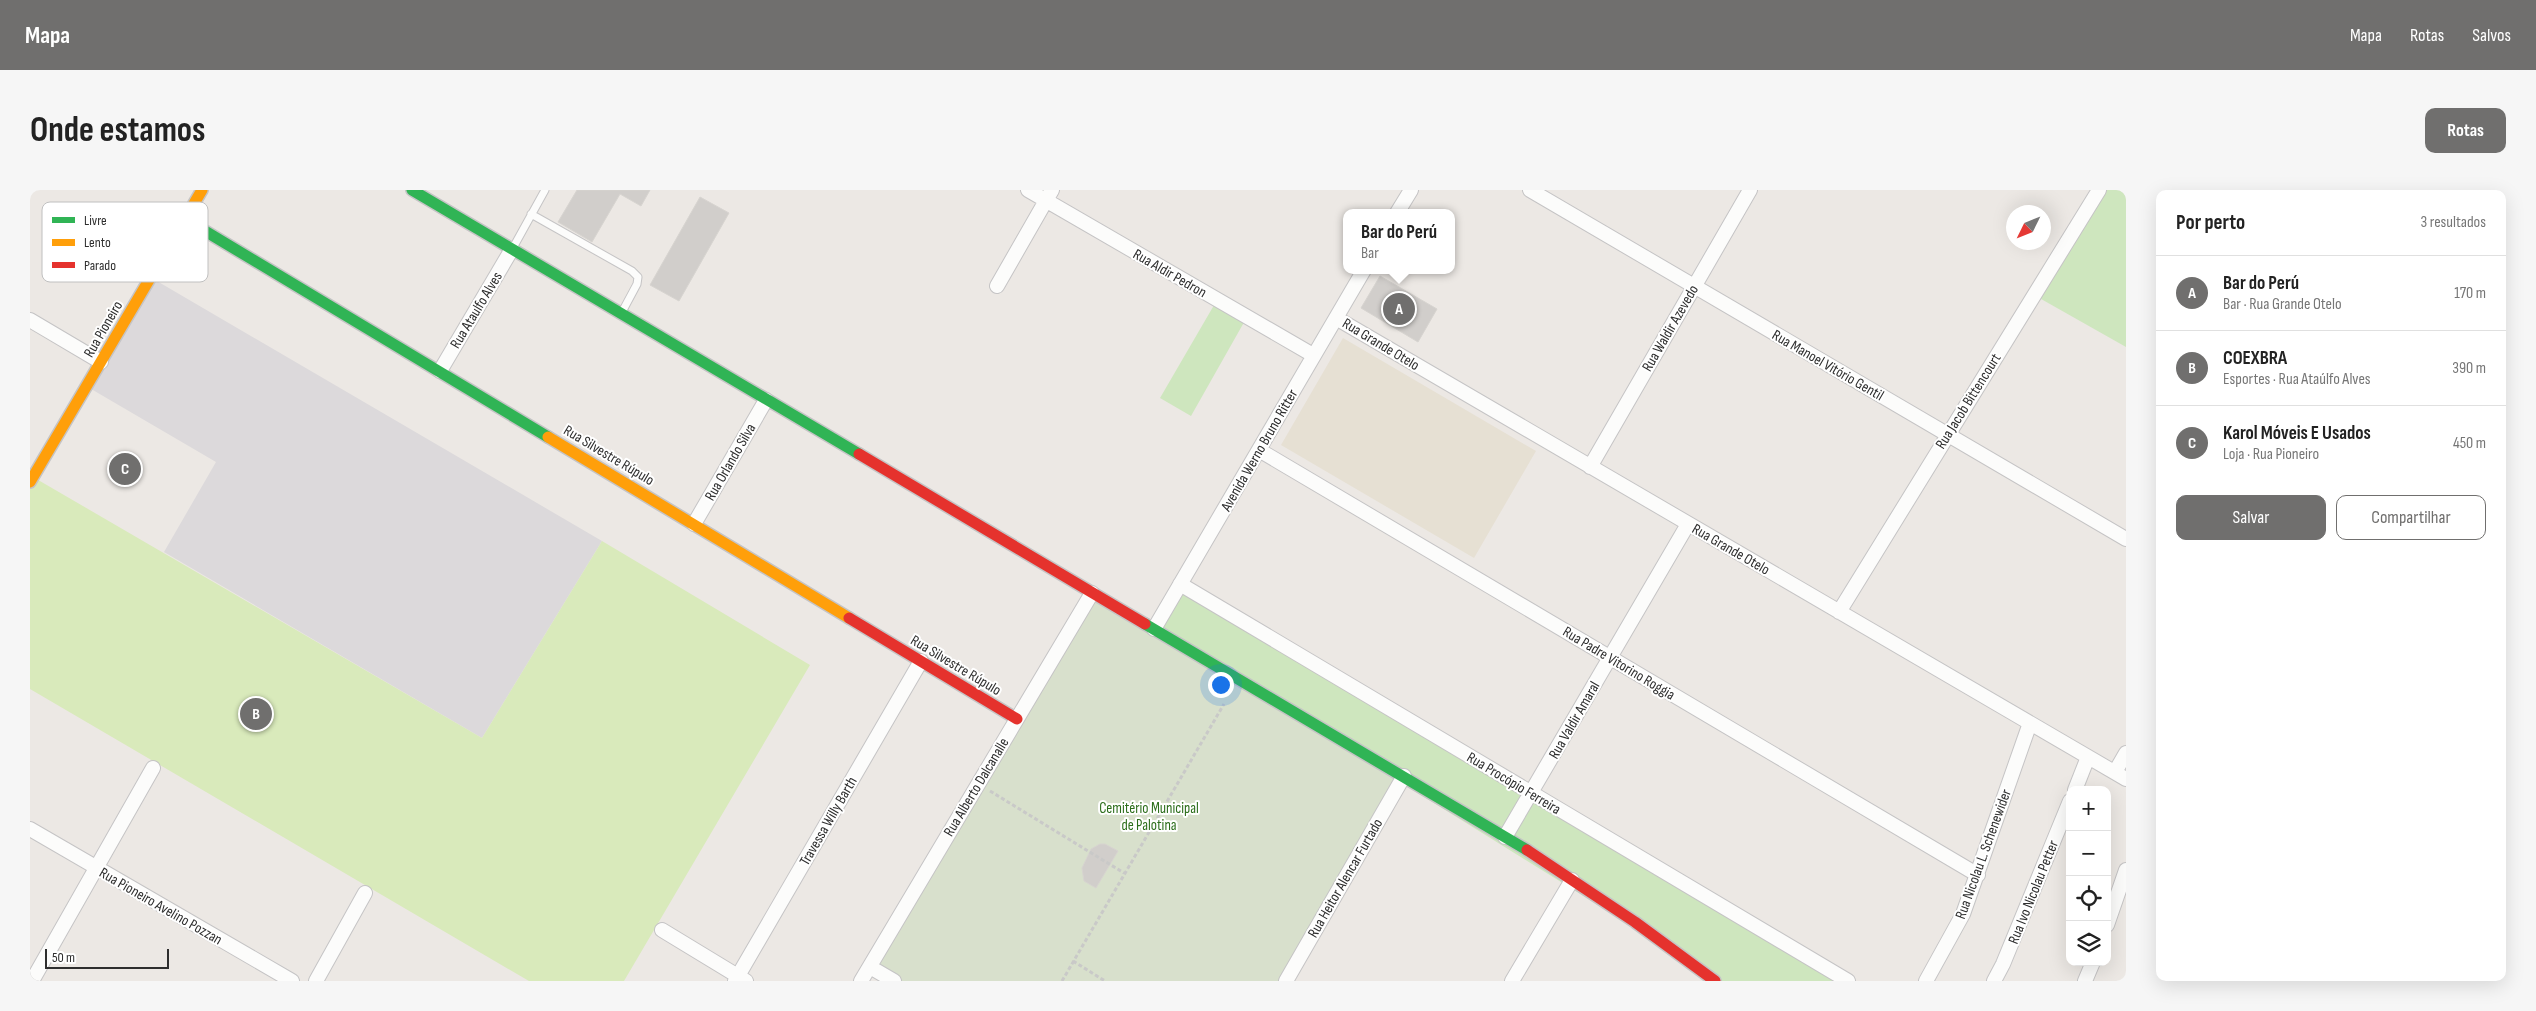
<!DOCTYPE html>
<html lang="pt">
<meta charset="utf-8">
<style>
body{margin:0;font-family:"Sofia Sans Condensed",sans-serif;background:#f6f6f6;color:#222}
.controls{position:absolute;right:15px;bottom:15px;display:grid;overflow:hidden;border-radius:10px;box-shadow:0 5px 20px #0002}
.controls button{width:45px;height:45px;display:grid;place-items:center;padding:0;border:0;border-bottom:1px solid #e0e0e0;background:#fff;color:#222;font:25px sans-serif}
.compass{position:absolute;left:1976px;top:15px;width:45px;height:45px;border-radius:50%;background:#fff;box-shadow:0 5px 20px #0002;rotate:227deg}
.scale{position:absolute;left:15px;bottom:12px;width:124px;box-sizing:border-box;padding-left:5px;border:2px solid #2e2e2e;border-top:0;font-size:14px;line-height:18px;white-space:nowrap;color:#2e2e2e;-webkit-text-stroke:4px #fff;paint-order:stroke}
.you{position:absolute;left:1190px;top:494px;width:18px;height:18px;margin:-12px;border:4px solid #fff;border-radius:50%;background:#1a73e8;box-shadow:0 0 0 8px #1a73e833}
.badge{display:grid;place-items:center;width:32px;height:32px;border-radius:50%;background:#706f6e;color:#fff;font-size:16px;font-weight:700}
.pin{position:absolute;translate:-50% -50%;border:2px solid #fff;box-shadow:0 1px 5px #0006}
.popup{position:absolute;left:1313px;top:19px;width:112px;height:65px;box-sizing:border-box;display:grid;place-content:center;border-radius:10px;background:#fff;filter:drop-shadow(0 1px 4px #0005);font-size:16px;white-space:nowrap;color:#767676}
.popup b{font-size:19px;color:#222}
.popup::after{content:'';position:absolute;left:50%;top:100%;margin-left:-10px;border:10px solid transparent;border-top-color:#fff}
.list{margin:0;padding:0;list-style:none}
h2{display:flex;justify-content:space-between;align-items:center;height:65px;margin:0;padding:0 20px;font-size:21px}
h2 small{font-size:16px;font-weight:400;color:#767676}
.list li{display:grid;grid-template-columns:32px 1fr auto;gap:15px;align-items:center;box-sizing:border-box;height:75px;padding:0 20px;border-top:1px solid #e0e0e0}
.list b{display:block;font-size:19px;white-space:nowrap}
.list p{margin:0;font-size:16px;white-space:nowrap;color:#767676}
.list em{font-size:16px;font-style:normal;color:#767676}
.actions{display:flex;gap:10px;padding:15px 20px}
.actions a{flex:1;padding:11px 0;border:1px solid #706f6e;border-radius:10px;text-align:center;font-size:18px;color:#706f6e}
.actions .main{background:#706f6e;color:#fff}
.icon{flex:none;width:28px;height:28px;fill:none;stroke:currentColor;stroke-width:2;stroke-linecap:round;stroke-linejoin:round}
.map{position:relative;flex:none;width:2096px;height:791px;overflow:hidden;border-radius:10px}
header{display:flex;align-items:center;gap:30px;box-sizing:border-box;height:70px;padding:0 25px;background:#706f6e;color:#fff}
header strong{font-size:24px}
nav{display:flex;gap:28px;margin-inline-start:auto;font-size:18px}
.intro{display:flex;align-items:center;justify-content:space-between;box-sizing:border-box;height:120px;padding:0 30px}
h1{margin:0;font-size:35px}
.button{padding:12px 22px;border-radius:10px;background:#706f6e;color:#fff;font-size:18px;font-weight:700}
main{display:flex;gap:30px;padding:0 30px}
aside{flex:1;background:#fff;border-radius:10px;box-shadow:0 5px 20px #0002}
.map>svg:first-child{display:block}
.industrial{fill:#dcd9db}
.education{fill:#e6e0d3}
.green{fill:#cee6be}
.cemetery{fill:#d8e0cc}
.pitch{fill:#d9eabb}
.building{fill:#d1cecb;stroke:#d7d4d0}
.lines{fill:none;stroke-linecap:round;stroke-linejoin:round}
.lane-casing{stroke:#c5c4c5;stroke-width:9}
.street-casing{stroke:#c5c4c5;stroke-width:16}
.fast-casing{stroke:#c5c4c5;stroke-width:14}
.slow-casing{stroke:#c5c4c5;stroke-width:14}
.jam-casing{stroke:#c5c4c5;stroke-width:14}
.path{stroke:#c9c9c8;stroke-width:3;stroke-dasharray:4 2.5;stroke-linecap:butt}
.lane{stroke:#fcfcfb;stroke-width:7}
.street{stroke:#fcfcfb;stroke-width:14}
.fast{stroke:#30b455;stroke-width:11}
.slow{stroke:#ff9f0a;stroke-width:11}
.jam{stroke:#e5322d;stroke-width:11}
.labels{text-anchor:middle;stroke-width:4;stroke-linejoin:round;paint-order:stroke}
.street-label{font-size:15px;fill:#2e2e2e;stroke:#fff}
.park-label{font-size:15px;fill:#2c6e1b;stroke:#fff}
.key{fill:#fff;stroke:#c0c0c0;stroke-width:1}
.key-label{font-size:14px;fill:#2e2e2e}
</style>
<header>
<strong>Mapa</strong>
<nav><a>Mapa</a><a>Rotas</a><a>Salvos</a></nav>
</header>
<div class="intro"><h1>Onde estamos</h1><a class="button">Rotas</a></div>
<main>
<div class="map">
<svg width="2096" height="791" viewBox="0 0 2096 791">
<rect width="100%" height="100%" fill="#ece8e4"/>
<!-- industrial -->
<path class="industrial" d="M120 87 572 351 452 548 134 362 186 272 56 196Z"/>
<!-- education -->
<path class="education" d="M1313 148 1506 261 1444 368 1251 255Z"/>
<!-- green -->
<path class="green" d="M2069 0H2096V157L2004 105Z
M1187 110 1217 127 1161 226 1130 208Z
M1150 394 1818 791H1685L1674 781 1124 439Z"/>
<!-- cemetery -->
<path class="cemetery" d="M1062 403 1374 586 1256 791H864L840 777Z"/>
<!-- pitch -->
<path class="pitch" d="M3 287 452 548 572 351 780 475 594 791H499L0 499V292Z"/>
<!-- building -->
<path class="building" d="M547 0H620L611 16 590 4 562 52 528 32Z
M670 7 699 23 649 111 620 95Z
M1350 86 1407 119 1388 152 1331 118Z
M1070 654H1075L1088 661 1066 698 1054 691 1052 678 1061 659Z"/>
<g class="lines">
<!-- lane casing -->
<g class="lane-casing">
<path id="lane" d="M501 24 602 81 608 87 607 94 592 122
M484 56 515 0"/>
</g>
<!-- street casing -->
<g class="street-casing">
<path id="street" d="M998 0 1283 165
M1500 0 2096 349
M1367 23 1381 0
M967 96 1022 0
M1306 128 2096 589
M0 130 71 172
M410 181 482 59
M1229 260 1948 685
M1560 277 1720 0
M664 334 736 210
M1150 394 1818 791
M1809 422 2069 0
M1124 439 1334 80
M2085 582 2096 563
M2045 600 2058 567
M0 639 262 791
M1475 647 1658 334
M2077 735 2096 680
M632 740 716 791
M840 777 864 791
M2 791 123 578
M286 791 335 703
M705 791 891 471
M831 791 1062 403
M1256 791 1374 586
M1482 791 1542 690
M1896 791 1933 724 2000 533
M1964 791 1973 774 2040 611
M2055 791 2063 772"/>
</g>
<!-- fast casing -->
<g class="fast-casing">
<path id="fast" d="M382 0 829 264
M155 29 518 247
M1115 434 1497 660"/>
</g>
<!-- slow casing -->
<g class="slow-casing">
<path id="slow" d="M518 247 819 428
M0 292 172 0"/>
</g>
<!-- jam casing -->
<g class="jam-casing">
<path id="jam" d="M829 264 1115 434
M819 428 987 529
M1497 660 1605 732 1685 791"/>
</g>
<!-- path -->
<path class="path" d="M960 601 1094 683
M1043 771 1075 791
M1032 791 1194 514"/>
<!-- lane -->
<use href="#lane" class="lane"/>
<!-- street -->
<use href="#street" class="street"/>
<!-- fast -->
<use href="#fast" class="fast"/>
<!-- slow -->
<use href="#slow" class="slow"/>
<!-- jam -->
<use href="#jam" class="jam"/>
</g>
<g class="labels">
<!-- street labels -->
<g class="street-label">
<text transform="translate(1140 83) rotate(30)" y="5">Rua Aldir Pedron</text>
<text transform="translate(446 120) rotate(-59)" y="5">Rua Ataulfo Alves</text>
<text transform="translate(1640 138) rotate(-60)" y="5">Rua Waldir Azevedo</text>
<text transform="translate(73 139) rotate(-60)" y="5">Rua Pioneiro</text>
<text transform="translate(1351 154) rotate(31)" y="5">Rua Grande Otelo</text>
<text transform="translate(1798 175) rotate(30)" y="5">Rua Manoel Vitório Gentil</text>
<text transform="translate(1938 211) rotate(-58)" y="5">Rua Jacob Bittencourt</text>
<text transform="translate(1229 260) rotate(-60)" y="5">Avenida Werno Bruno Ritter</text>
<text transform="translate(579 265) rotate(31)" y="5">Rua Silvestre Rúpulo</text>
<text transform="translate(700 272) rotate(-60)" y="5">Rua Orlando Silva</text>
<text transform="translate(1701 359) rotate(30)" y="5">Rua Grande Otelo</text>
<text transform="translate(1589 473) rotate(31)" y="5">Rua Padre Vitorino Roggia</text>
<text transform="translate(926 475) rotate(31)" y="5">Rua Silvestre Rúpulo</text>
<text transform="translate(1544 530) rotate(-60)" y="5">Rua Valdir Amaral</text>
<text transform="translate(1484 593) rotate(31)" y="5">Rua Procópio Ferreira</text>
<text transform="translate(946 597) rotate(-59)" y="5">Rua Alberto Dalcanalle</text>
<text transform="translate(798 631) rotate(-60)" y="5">Travessa Willy Barth</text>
<text transform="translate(1953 664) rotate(-70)" y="5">Rua Nicolau L. Schenewider</text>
<text transform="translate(1315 688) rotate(-60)" y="5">Rua Heitor Alencar Furtado</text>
<text transform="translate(2003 702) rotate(-68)" y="5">Rua Ivo Nicolau Petter</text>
<text transform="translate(131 716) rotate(30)" y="5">Rua Pioneiro Avelino Pozzan</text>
</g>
<!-- park labels -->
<g class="park-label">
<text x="1119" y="623">Cemitério Municipal<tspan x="1119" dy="17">de Palotina</tspan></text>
</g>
</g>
<!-- legend -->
<rect x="12" y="12" width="166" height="80" rx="8" class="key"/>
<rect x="22" y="27" width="23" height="6" fill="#30b455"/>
<rect x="22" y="49" width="23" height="7" fill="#ff9f0a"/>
<rect x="22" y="72" width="23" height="6" fill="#e5322d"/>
<g class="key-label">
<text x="54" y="35">Livre</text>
<text x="54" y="57">Lento</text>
<text x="54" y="80">Parado</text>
</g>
</svg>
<div class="controls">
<button>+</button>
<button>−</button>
<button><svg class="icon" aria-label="locate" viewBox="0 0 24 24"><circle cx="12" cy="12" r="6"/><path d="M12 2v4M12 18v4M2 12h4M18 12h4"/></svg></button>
<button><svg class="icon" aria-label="layers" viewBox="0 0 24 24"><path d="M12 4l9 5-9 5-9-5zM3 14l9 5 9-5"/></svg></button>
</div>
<svg class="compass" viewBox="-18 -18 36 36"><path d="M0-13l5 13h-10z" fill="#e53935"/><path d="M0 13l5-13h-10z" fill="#767676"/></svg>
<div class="scale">50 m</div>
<div class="you"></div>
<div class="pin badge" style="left:1369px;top:119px">A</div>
<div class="popup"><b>Bar do Perú</b>Bar</div>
<div class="pin badge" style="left:226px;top:524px">B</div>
<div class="pin badge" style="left:95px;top:279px">C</div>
</div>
<aside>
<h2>Por perto<small>3 resultados</small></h2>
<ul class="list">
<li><span class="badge">A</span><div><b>Bar do Perú</b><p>Bar · Rua Grande Otelo</p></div><em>170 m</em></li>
<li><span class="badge">B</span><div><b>COEXBRA</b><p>Esportes · Rua Ataúlfo Alves</p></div><em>390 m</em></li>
<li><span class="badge">C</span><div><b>Karol Móveis E Usados</b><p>Loja · Rua Pioneiro</p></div><em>450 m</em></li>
</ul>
<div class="actions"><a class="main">Salvar</a><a>Compartilhar</a></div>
</aside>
</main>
